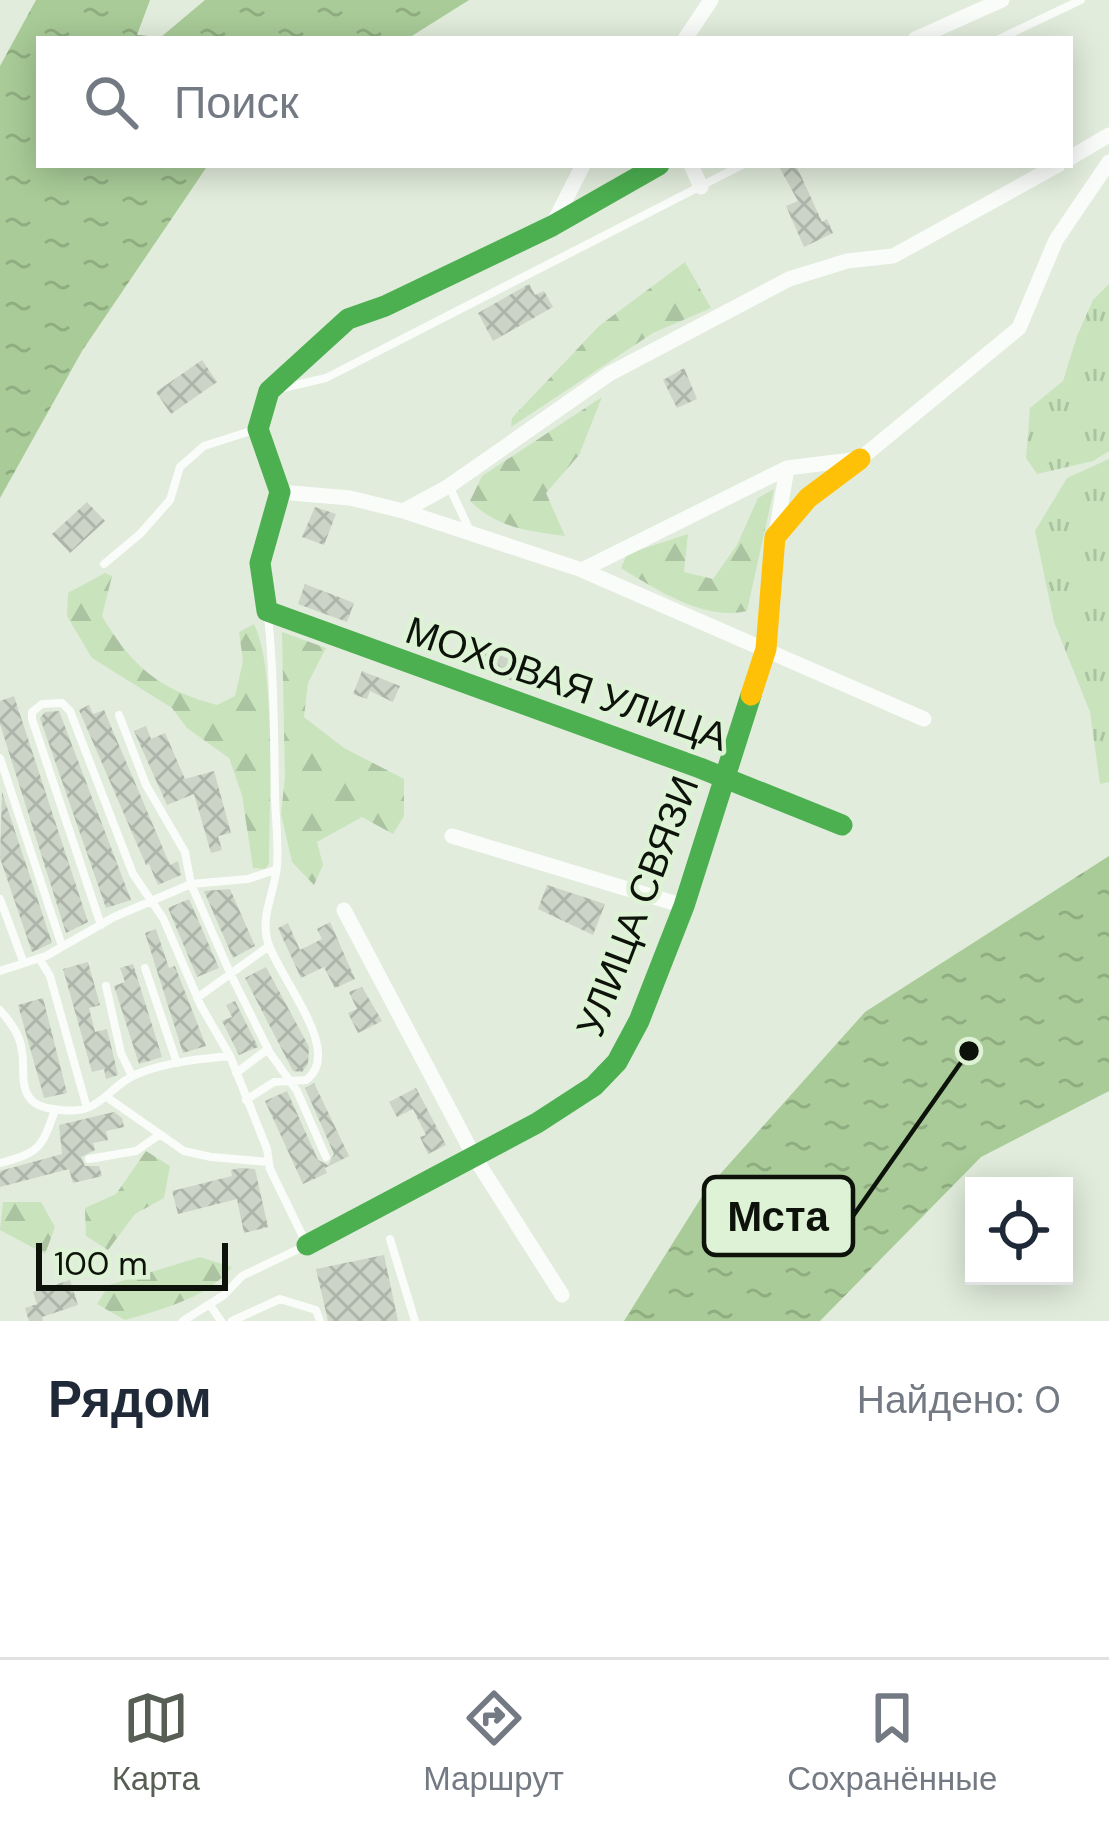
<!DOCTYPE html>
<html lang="ru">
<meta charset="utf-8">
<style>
body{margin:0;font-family:"DM Sans",sans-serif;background:#f6f6f7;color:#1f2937}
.controls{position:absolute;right:36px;bottom:36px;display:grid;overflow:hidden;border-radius:0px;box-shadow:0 6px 30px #0003}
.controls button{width:108px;height:108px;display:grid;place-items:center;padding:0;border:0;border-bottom:3px solid #e0e1e3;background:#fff;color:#1f2937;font:60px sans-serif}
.scale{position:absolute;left:36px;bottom:30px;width:192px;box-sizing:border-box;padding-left:12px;border:6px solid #0d130a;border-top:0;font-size:33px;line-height:42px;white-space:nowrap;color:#0d130a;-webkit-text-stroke:9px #def2d6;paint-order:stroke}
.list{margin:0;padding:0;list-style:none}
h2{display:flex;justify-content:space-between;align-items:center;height:156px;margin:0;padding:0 48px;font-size:51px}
h2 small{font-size:39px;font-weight:400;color:#747a83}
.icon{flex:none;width:66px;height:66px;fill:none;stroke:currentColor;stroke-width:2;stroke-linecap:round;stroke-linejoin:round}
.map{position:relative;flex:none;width:1109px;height:1321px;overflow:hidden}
.search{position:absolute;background:#fff;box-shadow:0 6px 30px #0003;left:36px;right:36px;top:36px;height:132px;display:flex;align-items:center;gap:30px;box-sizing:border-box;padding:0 42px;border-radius:0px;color:#747a83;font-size:45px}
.sheet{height:336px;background:#fff}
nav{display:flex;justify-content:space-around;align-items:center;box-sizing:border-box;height:168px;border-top:3px solid #e0e1e3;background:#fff;font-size:33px;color:#747a83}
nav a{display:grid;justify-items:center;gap:6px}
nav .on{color:#575f54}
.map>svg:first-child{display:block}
.grass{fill:url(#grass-tufts)}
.forest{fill:url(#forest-firs)}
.water{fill:url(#water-ripples)}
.building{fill:url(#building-cross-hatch)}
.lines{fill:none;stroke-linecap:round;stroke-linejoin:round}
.lane{stroke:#fafcfa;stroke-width:8}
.street{stroke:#fafcfa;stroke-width:15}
.fast{stroke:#4caf50;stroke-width:21}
.slow{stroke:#ffc107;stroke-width:21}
.labels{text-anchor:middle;stroke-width:9;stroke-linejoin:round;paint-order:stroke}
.street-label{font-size:39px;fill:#0d130a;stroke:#def2d6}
.leader{fill:none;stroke:#0d130a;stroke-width:4.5}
.callout-dot{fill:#0d130a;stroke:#def2d6;stroke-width:4.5}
.callout{fill:#def2d6;stroke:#0d130a;stroke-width:4.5}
.callout-label{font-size:42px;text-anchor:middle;font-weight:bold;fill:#0d130a}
</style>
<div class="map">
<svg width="1109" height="1321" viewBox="0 0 1109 1321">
<defs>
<pattern id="grass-tufts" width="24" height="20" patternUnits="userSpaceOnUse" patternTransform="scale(3)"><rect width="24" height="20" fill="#c9e4bd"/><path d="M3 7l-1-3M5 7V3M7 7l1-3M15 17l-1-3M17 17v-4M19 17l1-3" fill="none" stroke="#abc3a1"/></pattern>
<pattern id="forest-firs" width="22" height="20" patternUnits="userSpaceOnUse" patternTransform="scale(3)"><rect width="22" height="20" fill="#c9e4bd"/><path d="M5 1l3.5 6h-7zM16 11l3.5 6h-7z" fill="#abc3a1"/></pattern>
<pattern id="water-ripples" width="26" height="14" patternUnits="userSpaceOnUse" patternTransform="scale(3)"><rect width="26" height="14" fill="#a8cb97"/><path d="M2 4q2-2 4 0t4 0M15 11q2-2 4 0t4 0" fill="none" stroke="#8fad81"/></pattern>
<pattern id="building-cross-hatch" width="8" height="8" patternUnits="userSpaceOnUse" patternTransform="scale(3)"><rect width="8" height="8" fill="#cbd4c7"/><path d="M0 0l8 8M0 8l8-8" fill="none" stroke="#adb5aa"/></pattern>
</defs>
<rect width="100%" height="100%" fill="#e1ecdc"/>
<!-- grass -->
<path class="grass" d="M1109 284V451L1093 461 1037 474 1026 458 1030 408 1063 381 1077 336 1093 300Z
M1109 459V782L1100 784 1090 712 1054 622 1035 531 1067 478Z"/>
<!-- forest -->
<path class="forest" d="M685 262 711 308 653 333 511 427 512 418 599 326Z
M602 397 579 455 546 493 565 536C527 531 498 528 470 501L482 476Z
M774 489 747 611C704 621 657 590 621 568L627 554 688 534 684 572 713 579 737 545 758 498Z
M105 573 112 576 102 616C132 667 160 690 217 705L235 696 243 661 239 632 254 624C277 670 269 808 269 864L265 869 253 868 242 795 229 758 187 728 172 708 92 658 67 616 68 593Z
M282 632 326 648 308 683 304 717 344 748 404 779V816L393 834 362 817 317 842 323 865 314 885 292 862 281 814 285 777Z
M146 1151 170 1166 164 1198 135 1214 108 1250 86 1236 85 1208 116 1194Z
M3 1202H41L55 1227 45 1254 0 1230Z
M200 1257 232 1267C207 1298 163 1309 125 1320L97 1304 109 1285Z"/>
<!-- water -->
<path class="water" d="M36 0H150L137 35 161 37 205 0H469L407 39H39V165H208L82 351 0 498V66Z
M1109 856V1091L981 1157 820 1321H624L706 1190 865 1012Z"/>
<!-- building -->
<path class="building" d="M778 165H796L822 222 827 219 833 233 804 247 786 206 798 201Z
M529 284 535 295 544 291 553 307 493 341 478 313Z
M202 360 217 382 171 414 156 392Z
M684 368 697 399 677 408 663 380Z
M87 502 105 521 70 553 52 534Z
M315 507 336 514 324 545 302 537Z
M305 584 354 603 347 622 298 604Z
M484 649 540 671 534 689 478 668Z
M362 671 400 686 393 702 370 691 367 699 353 694Z
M14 696 88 922 66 933 0 724V701Z
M89 705 93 714 104 710 170 865 178 861 181 875 158 885 149 864 146 865 79 710Z
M59 711 131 900 106 908 40 718 45 712Z
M146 726 151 739 165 733 185 779 214 771 231 833 218 836 222 850 211 853 194 794 167 805 134 731Z
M2 792 52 943 32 952 0 858Z
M547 885 605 904 593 935 538 909Z
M230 889 255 946 233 958 204 891Z
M189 899 219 968 197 977 168 908Z
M330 922 355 979 335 988 324 967 301 978 278 928 288 923 300 950 322 939 317 929Z
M156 929 169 968 175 966 206 1046 183 1053 145 933Z
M88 962 100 1005 89 1008 95 1032 107 1029 118 1075 106 1079 104 1069 92 1072 63 969Z
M133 964 162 1057 139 1064 114 986 125 982 120 968Z
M266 967 309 1047 308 1064 302 1072 293 1071 245 978Z
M362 987 382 1021 358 1033 348 1013 357 1009 349 992Z
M43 998 67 1093 44 1098 18 1005Z
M235 1001 258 1047 239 1055 222 1021 232 1017 226 1005Z
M314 1083 349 1156 325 1168 327 1173 303 1184 265 1101 287 1091 318 1160 328 1165 334 1154 305 1088Z
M416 1088 446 1145 428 1154 420 1137 426 1135 413 1109 397 1117 389 1102Z
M114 1112 122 1118 124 1127 106 1131 108 1140 93 1143 95 1150 81 1157 85 1166H99L102 1176 73 1183 69 1169 0 1187V1171L62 1154 59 1125Z
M240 1168 255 1169 268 1227 244 1233 237 1199 178 1214 172 1191 232 1176 231 1170Z
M384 1255 398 1321H328L316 1269Z
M70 1280 78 1305 42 1317 43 1321H29L25 1308 37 1304 33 1292Z"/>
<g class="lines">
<!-- lane -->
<path class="lane" d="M999 39 1081 0
M283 388 326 378 742 165
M450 488 469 529
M104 564 140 534 170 500 180 467 204 446 257 429
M119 715 146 785 185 852 191 884 231 975 270 1053 297 1091 326 1157
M0 758 62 946
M0 899 23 961
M101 925 32 719V712L42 704 62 703 70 711 133 874 163 918 201 1006 230 1056 267 1149 270 1169 307 1245 242 1276 224 1295 183 1321
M39 958 50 976 87 1108
M145 968 177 1063
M0 971 46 956 114 917 191 884 248 879 275 870
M106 986 121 1053 132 1076
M197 998 269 946
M0 1010C10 1022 20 1034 22 1051 25 1065 20 1084 29 1097 34 1105 45 1108 54 1109 102 1118 104 1088 137 1074 167 1062 198 1059 230 1056
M236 1073 268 1049
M108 1098 184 1151 211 1157 269 1162
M246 1100 274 1082 306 1080C346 1051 275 974 267 939 261 914 275 891 277 866 279 842 275 816 275 792 274 733 274 674 268 615
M89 1159 136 1151 159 1135
M0 1163C40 1153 42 1147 55 1110
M390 1239 415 1321
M210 1305 221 1321
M232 1321 280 1299 316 1310 320 1321"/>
<!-- street -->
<path class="street" d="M685 39 711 0
M915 39 1002 0
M1070 158 1109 135
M691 165 701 187
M552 226 583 165
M280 492 350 498 403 511 582 570 924 719
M403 511 449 486 609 374 789 279 847 261 893 256 1058 165
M776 534 787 468
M582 570 787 468 860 459 1019 328 1056 240 1109 162
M452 836 684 906
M344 910 475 1158 562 1295"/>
<!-- fast -->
<path class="fast" d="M659 165 552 226 385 306 348 319 269 391 258 429 280 492 260 563 267 611 700 768 842 825
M307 1245 537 1123 594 1086 617 1062 639 1021 684 906 751 695"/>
<!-- slow -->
<path class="slow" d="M751 695 766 649 775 537 808 498 860 459"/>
</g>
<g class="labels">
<!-- street labels -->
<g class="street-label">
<text transform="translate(567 683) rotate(19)" y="14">МОХОВАЯ УЛИЦА</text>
<text transform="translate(637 906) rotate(-69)" y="14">УЛИЦА СВЯЗИ</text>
</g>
</g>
<!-- callouts -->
<path class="leader" d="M969 1051L853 1216"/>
<circle class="callout-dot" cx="969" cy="1051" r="12"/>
<rect class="callout" x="704" y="1177" width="149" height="78" rx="12"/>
<g class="callout-label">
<text x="778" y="1231">Мста</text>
</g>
</svg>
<div class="controls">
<button><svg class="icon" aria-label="locate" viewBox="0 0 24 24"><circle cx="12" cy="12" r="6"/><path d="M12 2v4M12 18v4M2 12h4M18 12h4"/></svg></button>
</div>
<div class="scale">100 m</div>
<div class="search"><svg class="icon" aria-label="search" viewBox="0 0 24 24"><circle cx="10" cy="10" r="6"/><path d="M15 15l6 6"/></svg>Поиск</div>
</div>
<section class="sheet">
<h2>Рядом<small>Найдено: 0</small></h2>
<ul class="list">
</ul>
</section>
<nav>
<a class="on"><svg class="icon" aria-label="map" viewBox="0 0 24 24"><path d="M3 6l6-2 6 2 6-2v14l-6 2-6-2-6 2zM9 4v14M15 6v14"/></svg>Карта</a>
<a><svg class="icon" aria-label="directions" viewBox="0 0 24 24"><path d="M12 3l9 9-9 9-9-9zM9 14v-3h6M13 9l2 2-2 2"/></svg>Маршрут</a>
<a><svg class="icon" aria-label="saved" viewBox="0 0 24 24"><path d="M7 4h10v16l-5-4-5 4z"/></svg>Сохранённые</a>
</nav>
